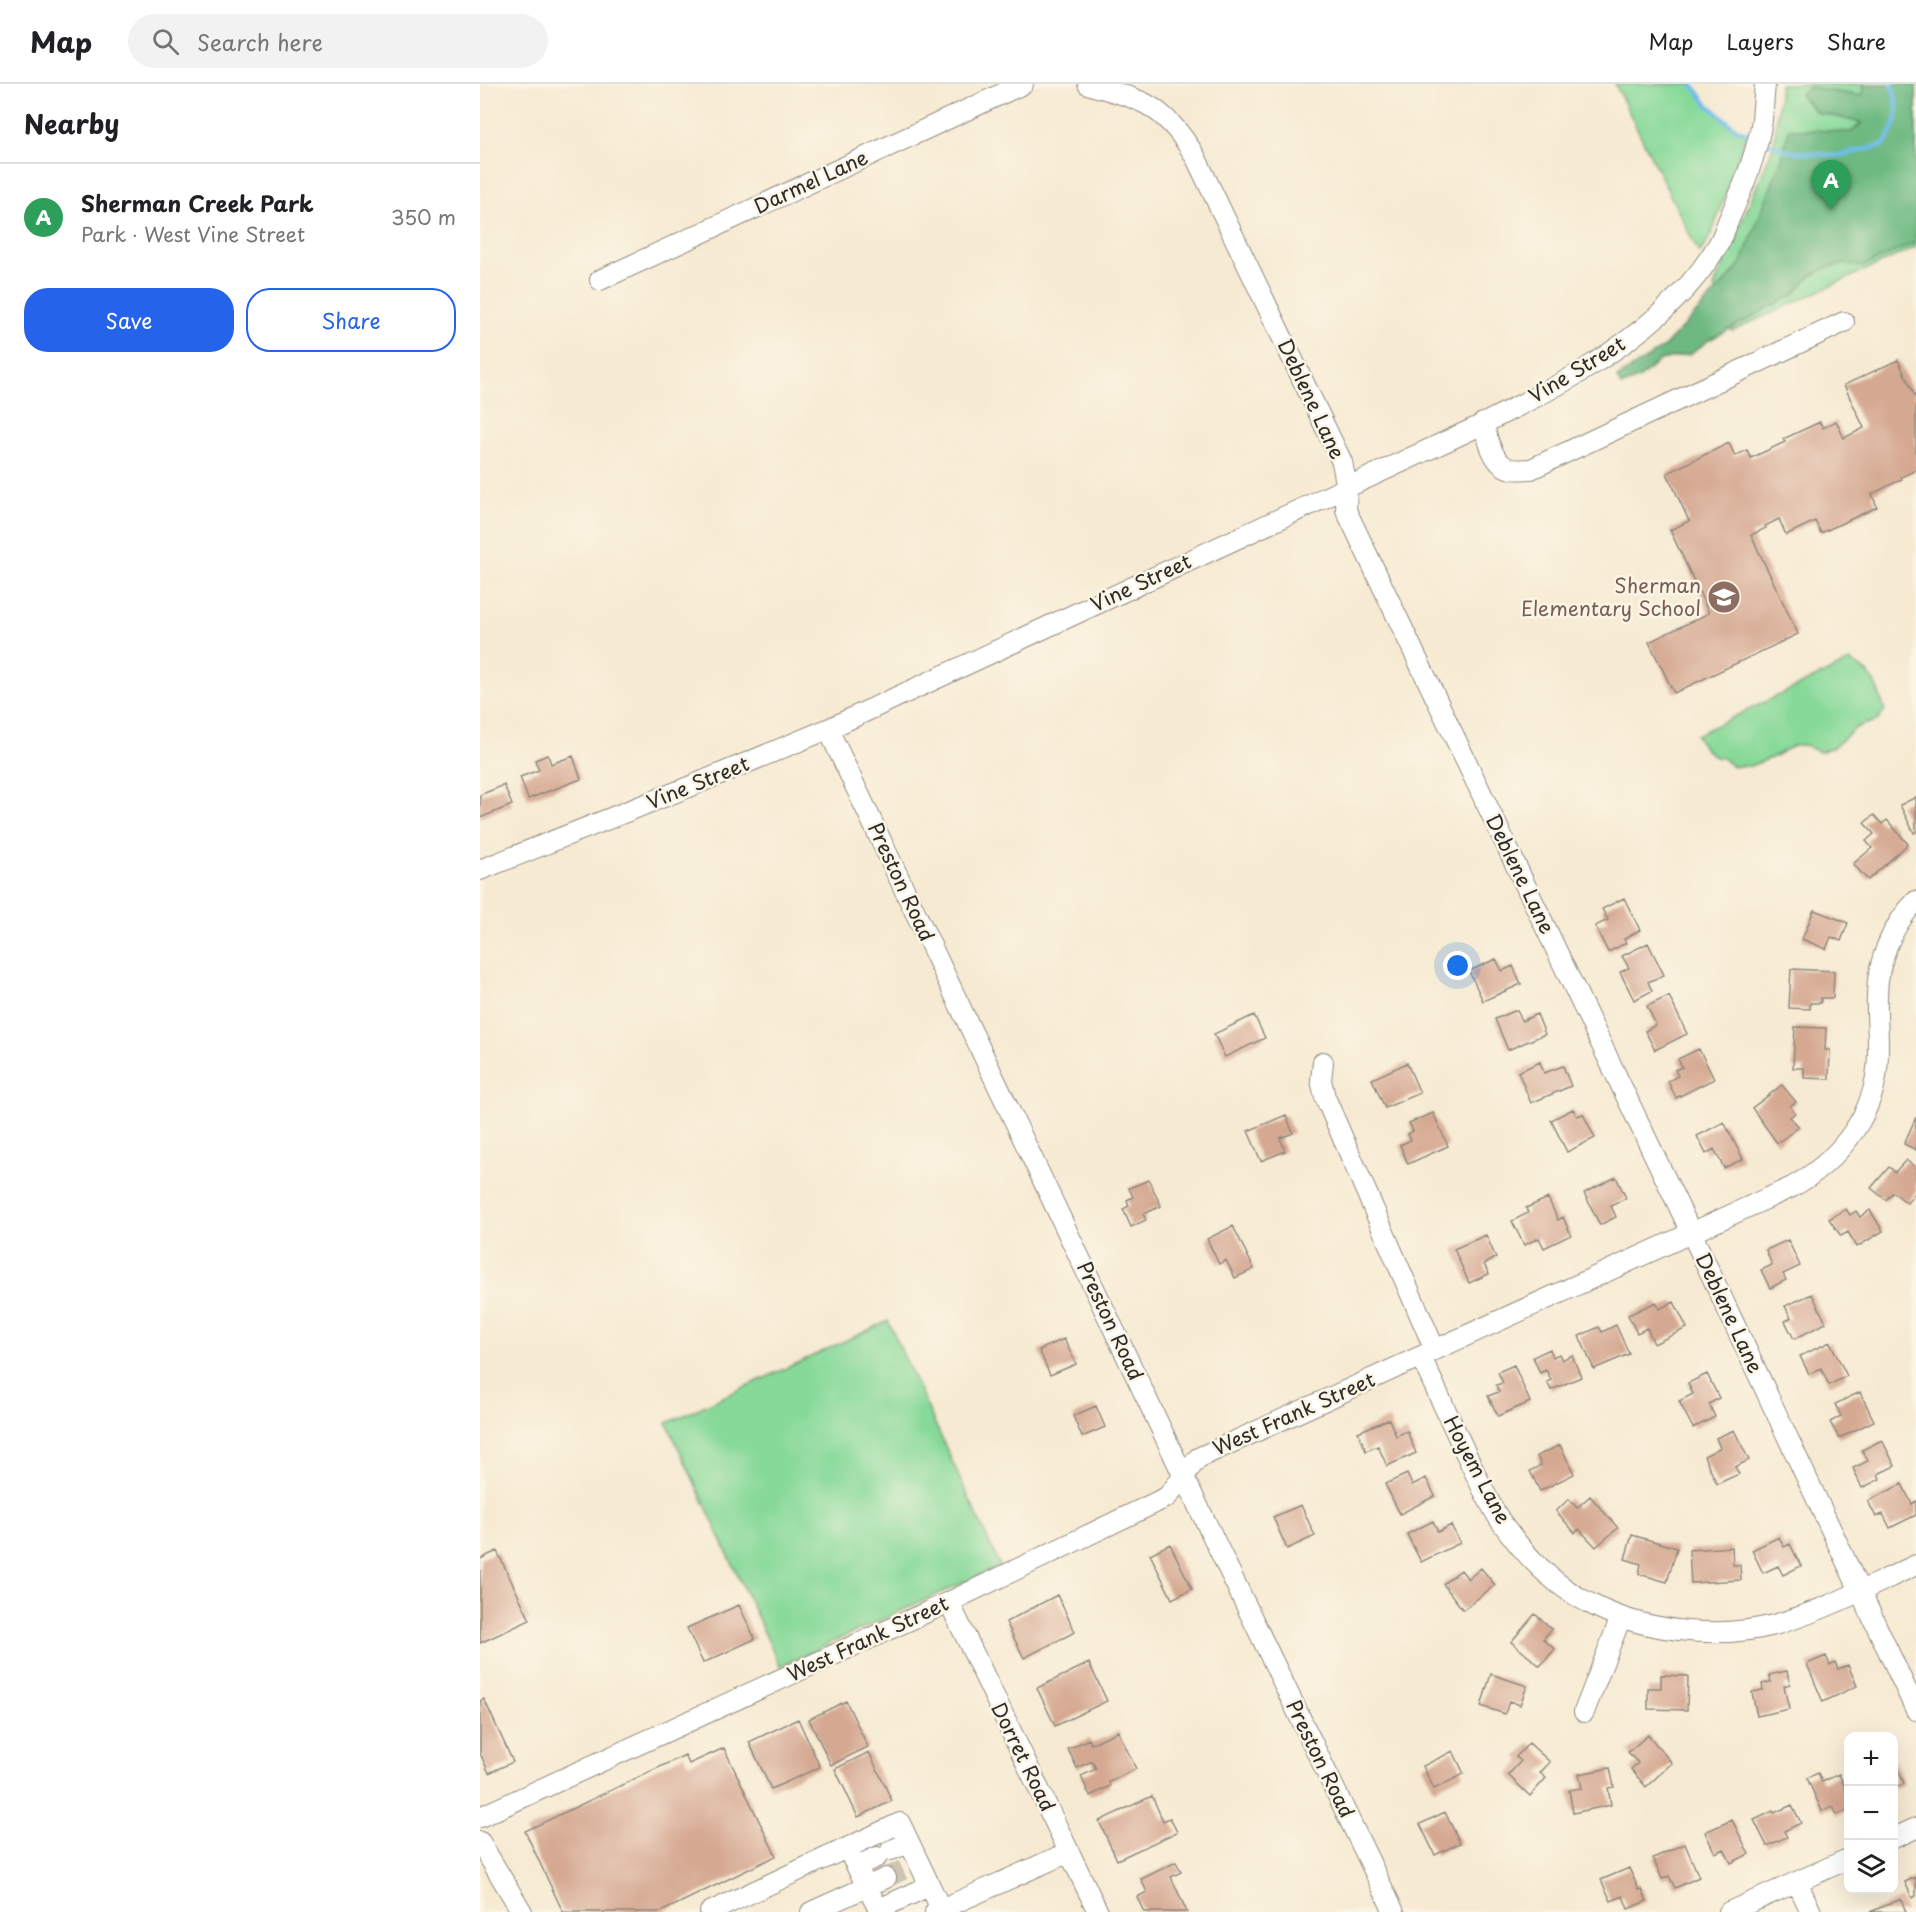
<!DOCTYPE html>
<meta charset="utf-8">
<style>
body{margin:0;font-family:"Playpen Sans",sans-serif;background:#f2f2f2;color:#202124}
.controls{position:absolute;right:18px;bottom:18px;display:grid;overflow:hidden;border-radius:12px;box-shadow:0 6px 24px #0002}
.controls button{width:54px;height:54px;display:grid;place-items:center;padding:0;border:0;border-bottom:2px solid #e0e0e0;background:#fff;color:#202124;font:30px sans-serif}
.you{position:absolute;left:978px;top:882px;width:21px;height:21px;margin:-15px;border:4px solid #fff;border-radius:50%;background:#1a73e8;box-shadow:0 0 0 9px #1a73e833}
.badge{display:grid;place-items:center;width:39px;height:39px;border-radius:50%;background:#2563eb;color:#fff;font-size:20px;font-weight:700}
.pin{position:absolute;translate:-50% -50px;filter:drop-shadow(0 2px 3px #0008)}
.pin::after{content:'';position:absolute;top:32px;width:21px;height:18px;background:inherit;clip-path:polygon(0 0,100% 0,50% 100%)}
.list{margin:0;padding:0;list-style:none}
h2{display:flex;justify-content:space-between;align-items:center;height:78px;margin:0;padding:0 24px;font-size:26px}
h2 small{font-size:20px;font-weight:400;color:#757577}
.list li{display:grid;grid-template-columns:39px 1fr auto;gap:18px;align-items:center;box-sizing:border-box;height:108px;padding:0 24px;border-top:2px solid #e0e0e0}
.list b{display:block;font-size:22px;white-space:nowrap}
.list p{margin:0;font-size:20px;white-space:nowrap;color:#757577}
.list em{font-size:20px;font-style:normal;color:#757577}
.actions{display:flex;gap:12px;padding:18px 24px}
.actions a{flex:1;padding:14px 0;border:2px solid #2563eb;border-radius:24px;text-align:center;font-size:21px;color:#2563eb}
.actions .main{background:#2563eb;color:#fff}
.icon{flex:none;width:33px;height:33px;fill:none;stroke:currentColor;stroke-width:2;stroke-linecap:round;stroke-linejoin:round}
.map{position:relative;flex:none;width:1436px;height:1828px;overflow:hidden}
header{display:flex;align-items:center;gap:36px;box-sizing:border-box;height:84px;padding:0 30px;background:#fff;border-bottom:2px solid #e0e0e0}
header strong{font-size:28px}
nav{display:flex;gap:33px;margin-inline-start:auto;font-size:21px}
.search{width:420px;height:54px;background:#f2f2f2;display:flex;align-items:center;gap:15px;box-sizing:border-box;padding:0 21px;border-radius:33px;color:#757577;font-size:22px}
main{display:flex}
aside{flex:1;background:#fff}
.map>svg:first-child{display:block}
.green{fill:#87d999;stroke:#598262;stroke-width:1.5}
.forest{fill:#6db981;stroke:#4c7256;stroke-width:1.5}
.lines{fill:none;stroke-linecap:round;stroke-linejoin:round}
.stream{stroke:#6fbde9;stroke-width:4.5}
.building{fill:#d5a892}
.minor-tunnel{stroke:#cdc4b1;stroke-width:20;stroke-dasharray:20 10;stroke-linecap:butt}
.minor-casing{stroke:#908a7e;stroke-width:22}
.minor{stroke:#fff;stroke-width:20}
.labels{text-anchor:middle;stroke-width:5;stroke-linejoin:round;paint-order:stroke}
.street-label{font-size:20px;fill:#2b2b2b;stroke:#fcf5e5}
.education-label{font-size:20px;fill:#785e54;stroke:#fcf5e5;text-anchor:end}
</style>
<header>
<strong>Map</strong>
<div class="search"><svg class="icon" aria-label="search" viewBox="0 0 24 24"><circle cx="10" cy="10" r="6"/><path d="M15 15l6 6"/></svg>Search here</div>
<nav><a>Map</a><a>Layers</a><a>Share</a></nav>
</header>
<main>
<aside>
<h2>Nearby<small></small></h2>
<ul class="list">
<li><span class="badge" style="background:#2e9e5b">A</span><div><b>Sherman Creek Park</b><p>Park · West Vine Street</p></div><em>350 m</em></li>
</ul>
<div class="actions"><a class="main">Save</a><a>Share</a></div>
</aside>
<div class="map">
<svg width="1436" height="1828" viewBox="0 0 1436 1828">
<rect width="100%" height="100%" fill="#fcf5e5"/>
<filter id="ink" filterUnits="userSpaceOnUse"><feTurbulence type="fractalNoise" baseFrequency=".0167" numOctaves="2"/><feDisplacementMap in="SourceGraphic" scale="12" xChannelSelector="R" yChannelSelector="G"/><feConvolveMatrix kernelMatrix="1 2 1 2 8 2 1 2 1" color-interpolation-filters="sRGB"/></filter>
<filter id="wash" filterUnits="userSpaceOnUse"><feTurbulence type="fractalNoise" baseFrequency=".008" numOctaves="4" result="noise"/><feDisplacementMap in="SourceGraphic" scale="24" xChannelSelector="R" yChannelSelector="G"/><feGaussianBlur stdDeviation="1.35" result="paint"/><feColorMatrix in="noise" values="0 0 0 0 0 0 0 0 0 0 0 0 0 0 0 0 0 1.4 0 .05"/><feComposite in="paint" operator="in"/></filter>
<g filter="url(#wash)">
<rect width="100%" height="100%" fill="#f6ead2"/>
<!-- green -->
<path class="green" d="M1135 0H1212C1227 19 1244 40 1267 49L1233 146 1225 161 1219 169Z
M1300 0H1436V163L1252 247 1234 203 1294 61Z
M1370 577C1398 593 1394 599 1405 626L1398 636 1377 643 1354 663 1339 668 1325 661 1313 662 1291 674 1270 682H1252L1241 673H1235L1225 665 1216 651Z
M408 1237 520 1482 300 1582 187 1339Z"/>
<!-- forest -->
<path class="forest" d="M1384 0H1436V158L1382 183 1367 180 1348 183 1329 193 1315 210 1229 256 1211 270 1180 276 1160 294 1141 302 1137 294 1185 262 1250 193 1262 177 1301 77 1309 45 1371 48 1382 39 1336 28 1320 11 1329 3 1382 12Z"/>
<g class="lines">
<!-- stream -->
<path class="stream" d="M1212 0 1227 20 1255 44 1273 52
M1283 56 1308 67 1357 72 1404 61C1420 36 1420 29 1412 0"/>
</g>
<g id="blocks">
<!-- building -->
<path class="building" d="M1418 276 1436 314V386L1421 393 1422 395 1392 410 1397 423 1341 449 1335 437 1306 451 1299 435 1285 442 1286 444 1271 451 1318 550 1194 609 1169 558 1229 529 1190 446 1209 437 1187 389 1249 359 1255 372 1267 366 1271 374 1305 358 1303 355 1340 338 1343 344 1356 337 1364 354 1384 344 1364 301Z
M68 671 71 680 93 672 101 695 48 715 40 693 59 686 55 676Z
M24 701 32 721 0 734V711Z
M1436 713V748L1434 749 1420 721Z
M1394 731 1402 740 1407 736 1428 760 1388 796 1373 780 1392 764 1386 757 1394 750 1384 739Z
M1144 814 1160 846 1144 855 1146 859 1128 868 1115 842 1128 836 1122 825Z
M1334 826 1368 839 1361 857 1351 853 1346 865 1322 855Z
M1168 859 1184 891 1168 898 1172 907 1154 916 1140 888 1149 884 1142 872Z
M1016 875 1022 887 1033 882 1041 900 1003 917 989 887Z
M1311 885 1354 887 1353 914H1341V919H1330V925L1309 924Z
M1189 912 1207 950 1175 966 1165 947 1176 941 1167 922Z
M1037 926 1042 937 1057 930 1065 950 1028 966 1015 935Z
M774 931 785 954 745 973 734 950Z
M1315 943 1346 944 1345 966H1350L1349 995 1324 994V984H1313Z
M1219 965 1234 995 1196 1014 1188 997 1198 992 1195 986 1202 983 1198 975Z
M1060 978 1064 989 1083 982 1091 1002 1051 1019 1038 988Z
M927 979 940 1009 905 1024 892 995Z
M1302 1001 1316 1018 1310 1022 1315 1029 1310 1033 1319 1043 1297 1059 1272 1024Z
M1093 1025 1097 1032 1103 1030 1115 1054 1087 1068 1071 1036Z
M953 1029 968 1062 928 1080 920 1061 931 1056 928 1050 933 1047 929 1039Z
M806 1031 813 1049 800 1054 805 1067 781 1077 768 1047Z
M1436 1033V1066L1424 1060Z
M1244 1038 1263 1075 1244 1084 1234 1065 1226 1070 1217 1052Z
M1426 1076 1436 1084V1108L1427 1119 1413 1108 1406 1116 1391 1104 1409 1083 1415 1088Z
M1136 1093 1146 1114 1131 1122 1136 1133 1120 1141 1104 1109Z
M669 1096 681 1122 663 1130 666 1136 651 1143 643 1125 649 1122 647 1116 653 1113 649 1104Z
M1068 1114 1078 1136 1083 1133 1091 1151 1064 1164 1059 1154 1044 1161 1032 1137 1048 1129 1046 1124Z
M1366 1125 1370 1131 1376 1127 1380 1133 1390 1126 1403 1147 1377 1163 1368 1148 1361 1152 1349 1135Z
M753 1142 774 1185 755 1194 746 1176 739 1180 727 1155Z
M1006 1151 1016 1174 1004 1180 1009 1190 989 1199 974 1165Z
M1308 1156 1320 1182 1303 1190 1306 1196 1290 1204 1281 1186 1292 1181 1286 1166Z
M1332 1210 1346 1239 1314 1255 1305 1237 1311 1234 1305 1222Z
M1176 1218 1179 1225 1194 1218 1207 1244 1174 1260 1167 1244 1157 1249 1148 1231Z
M1136 1241 1149 1270 1114 1285 1099 1252 1119 1243 1122 1248Z
M584 1255 596 1280 570 1291 559 1266Z
M1350 1258 1367 1292 1349 1301 1341 1284 1329 1290 1320 1272Z
M1070 1265 1073 1273 1079 1270 1082 1276 1092 1271 1101 1293 1071 1306 1067 1298 1071 1296 1066 1286 1060 1289 1053 1273Z
M1034 1281 1050 1318 1018 1332 1008 1312 1019 1308 1016 1301 1023 1299 1018 1288Z
M1227 1290 1239 1314 1229 1320 1235 1333 1213 1344 1199 1317 1213 1310 1208 1299Z
M1380 1308 1394 1337 1359 1354 1350 1338 1361 1332 1355 1320Z
M616 1322 625 1343 602 1353 593 1332Z
M909 1335 916 1352 927 1347 936 1369 907 1382 898 1362 886 1367 878 1348Z
M1254 1346 1269 1376 1255 1383 1259 1390 1237 1400 1224 1372 1240 1364 1236 1354Z
M1402 1356 1415 1382 1398 1390 1400 1395 1382 1404 1373 1384 1388 1377 1382 1366Z
M1080 1361 1094 1390 1060 1407 1050 1387 1061 1381 1057 1372Z
M927 1390 932 1401 946 1394 955 1412 920 1430 905 1400Z
M1422 1400 1432 1420 1436 1417V1431L1410 1444 1403 1430 1396 1433 1388 1417Z
M1110 1412 1138 1444 1116 1463 1099 1445 1095 1449 1076 1427 1089 1415 1097 1424Z
M821 1421 835 1452 807 1465 793 1433Z
M953 1437 958 1448 971 1441 980 1459 941 1478 927 1450Z
M1152 1451 1197 1464 1187 1498 1159 1490 1161 1480 1145 1475Z
M1299 1453 1304 1463 1310 1460 1321 1482 1303 1491 1298 1482 1283 1489 1272 1466Z
M690 1460 712 1505 692 1515 670 1470Z
M1252 1463 1253 1481H1260L1261 1496 1211 1499 1209 1466Z
M17 1467 50 1536 0 1559V1475Z
M1001 1484 1015 1501 983 1526 963 1500 981 1486 988 1495Z
M577 1511 595 1548 544 1574 526 1538Z
M259 1521 275 1555 223 1579 207 1544Z
M1055 1530 1072 1545 1063 1555 1075 1565 1060 1582 1031 1558Z
M1346 1572 1350 1581 1355 1578 1358 1585 1368 1581 1377 1602 1343 1618 1327 1580Z
M609 1579 627 1617 575 1642 557 1604Z
M1307 1587 1310 1600 1304 1602 1309 1625 1277 1632 1272 1608 1283 1606 1282 1600 1291 1598 1289 1591Z
M1011 1590 1047 1602 1040 1621 1029 1617 1025 1630 1001 1622Z
M1181 1591 1208 1592 1207 1626 1168 1625V1604H1181Z
M4 1615 33 1678 9 1689 0 1669V1617Z
M366 1617 388 1663 351 1681 329 1635Z
M318 1635 340 1683 291 1705 269 1658Z
M638 1647 656 1685 629 1698 630 1702 610 1712 601 1692 616 1685 612 1677 597 1684 588 1665 609 1655 611 1660Z
M1168 1651 1192 1679 1166 1703 1151 1685 1158 1679 1148 1668Z
M1049 1659 1070 1678 1060 1689 1066 1694 1050 1712 1028 1691 1041 1677 1036 1673Z
M244 1664 296 1772 181 1828H83L45 1747 205 1671 209 1680Z
M973 1667 984 1690 954 1705 943 1682Z
M389 1668 412 1717 378 1733 355 1685Z
M1414 1675 1424 1700 1414 1705Z
M1130 1684 1134 1703 1128 1704 1131 1721 1093 1729 1089 1706 1102 1704 1099 1690Z
M1338 1689 1342 1698 1359 1690 1368 1711V1726L1357 1731 1353 1723 1342 1727 1327 1694Z
M672 1712 683 1737 690 1734 697 1748 637 1776 619 1737Z
M1312 1721 1321 1739 1304 1747 1307 1753 1287 1762 1274 1736 1293 1727 1294 1729Z
M965 1728 980 1759 955 1771 940 1740Z
M1252 1736 1269 1770 1251 1779 1244 1765 1235 1769 1225 1748Z
M1205 1760 1219 1793 1195 1804 1189 1792 1182 1795 1173 1774Z
M696 1778 701 1788 691 1793 707 1828H664L657 1813 667 1808 661 1795Z
M1149 1784 1159 1806 1162 1805 1167 1817 1148 1825 1143 1812 1131 1817 1121 1796Z
M1436 1793V1812L1432 1814 1425 1798Z
M1421 1815 1426 1828H1390Z"/>
</g>
</g>
<g filter="url(#ink)">
<use href="#blocks" fill-opacity="0" stroke="#908a7e" stroke-width="1.5"/>
<g class="lines">
<!-- minor-tunnel -->
<path class="minor-tunnel" d="M406 1794 423 1786"/>
<!-- minor casing -->
<g class="minor-casing">
<path id="minor" d="M608 0C626 6 649 11 666 20 688 32 704 53 716 74L862 378 867 404 866 426 1211 1148 1436 1626
M120 196 543 0
M1003 339C1008 355 1013 382 1032 385 1038 386 1045 385 1051 385L1364 238
M348 645 704 1393 914 1828
M0 786 211 702 348 645 999 342C1035 323 1072 306 1107 284 1156 253 1205 215 1236 164 1242 156 1245 145 1249 135 1263 104 1277 70 1282 36 1283 24 1284 12 1285 0
M843 978 841 996 845 1013 955 1266
M941 1273C956 1306 972 1339 987 1372 997 1393 1007 1416 1020 1436 1043 1469 1073 1501 1109 1519 1160 1547 1237 1556 1294 1541 1344 1527 1390 1502 1436 1481
M469 1518 618 1828
M1104 1628 1141 1533
M0 1733 469 1518 687 1413 718 1374 1312 1103C1355 1079 1392 1036 1397 985 1400 961 1396 937 1397 912 1397 878 1412 841 1436 817
M1414 1754 1436 1744
M0 1758 42 1828
M367 1764 400 1828
M411 1766 429 1759
M377 1782 397 1773
M1317 1798 1331 1828
M399 1825 449 1802
M230 1828 420 1739 461 1825
M331 1828 406 1794
M455 1828 589 1768
M1249 1828 1368 1775"/>
</g>
<!-- minor -->
<use href="#minor" class="minor"/>
</g>
</g>
<!-- icons -->
<defs>
<g id="school-disc" transform="scale(1.725)"><circle r="9.5" fill="#8d6e63" stroke="#fcf5e5"/><path d="M0-5L7-2L0 1L-7-2ZM-4 1L0 2.5L4 1V4Q0 6-4 4Z" fill="#fff"/></g>
</defs>
<g fill-rule="evenodd">
<use href="#school-disc" x="1244" y="513"/>
</g>
<g class="labels">
<!-- street labels -->
<g class="street-label">
<text transform="translate(331 98) rotate(-25)" y="7">Darmel Lane</text>
<text transform="translate(1097 286) rotate(-31)" y="7">Vine Street</text>
<text transform="translate(831 315) rotate(65)" y="7">Deblene Lane</text>
<text transform="translate(661 499) rotate(-25)" y="7">Vine Street</text>
<text transform="translate(218 699) rotate(-22)" y="7">Vine Street</text>
<text transform="translate(1040 790) rotate(64)" y="7">Deblene Lane</text>
<text transform="translate(421 798) rotate(65)" y="7">Preston Road</text>
<text transform="translate(1249 1229) rotate(65)" y="7">Deblene Lane</text>
<text transform="translate(630 1237) rotate(65)" y="7">Preston Road</text>
<text transform="translate(814 1330) rotate(-24)" y="7">West Frank Street</text>
<text transform="translate(997 1386) rotate(62)" y="7">Hoyem Lane</text>
<text transform="translate(388 1555) rotate(-25)" y="7">West Frank Street</text>
<text transform="translate(543 1673) rotate(64)" y="7">Dorret Road</text>
<text transform="translate(840 1675) rotate(64)" y="7">Preston Road</text>
</g>
<!-- education labels -->
<g class="education-label">
<text x="1221" y="509">Sherman<tspan x="1221" dy="23">Elementary School</tspan></text>
</g>
</g>
</svg>
<div class="controls">
<button>+</button>
<button>−</button>
<button><svg class="icon" aria-label="layers" viewBox="0 0 24 24"><path d="M12 4l9 5-9 5-9-5zM3 14l9 5 9-5"/></svg></button>
</div>
<div class="you"></div>
<div class="pin badge" style="left:1351px;top:126px;background:#2e9e5b">A</div>
</div>
</main>
